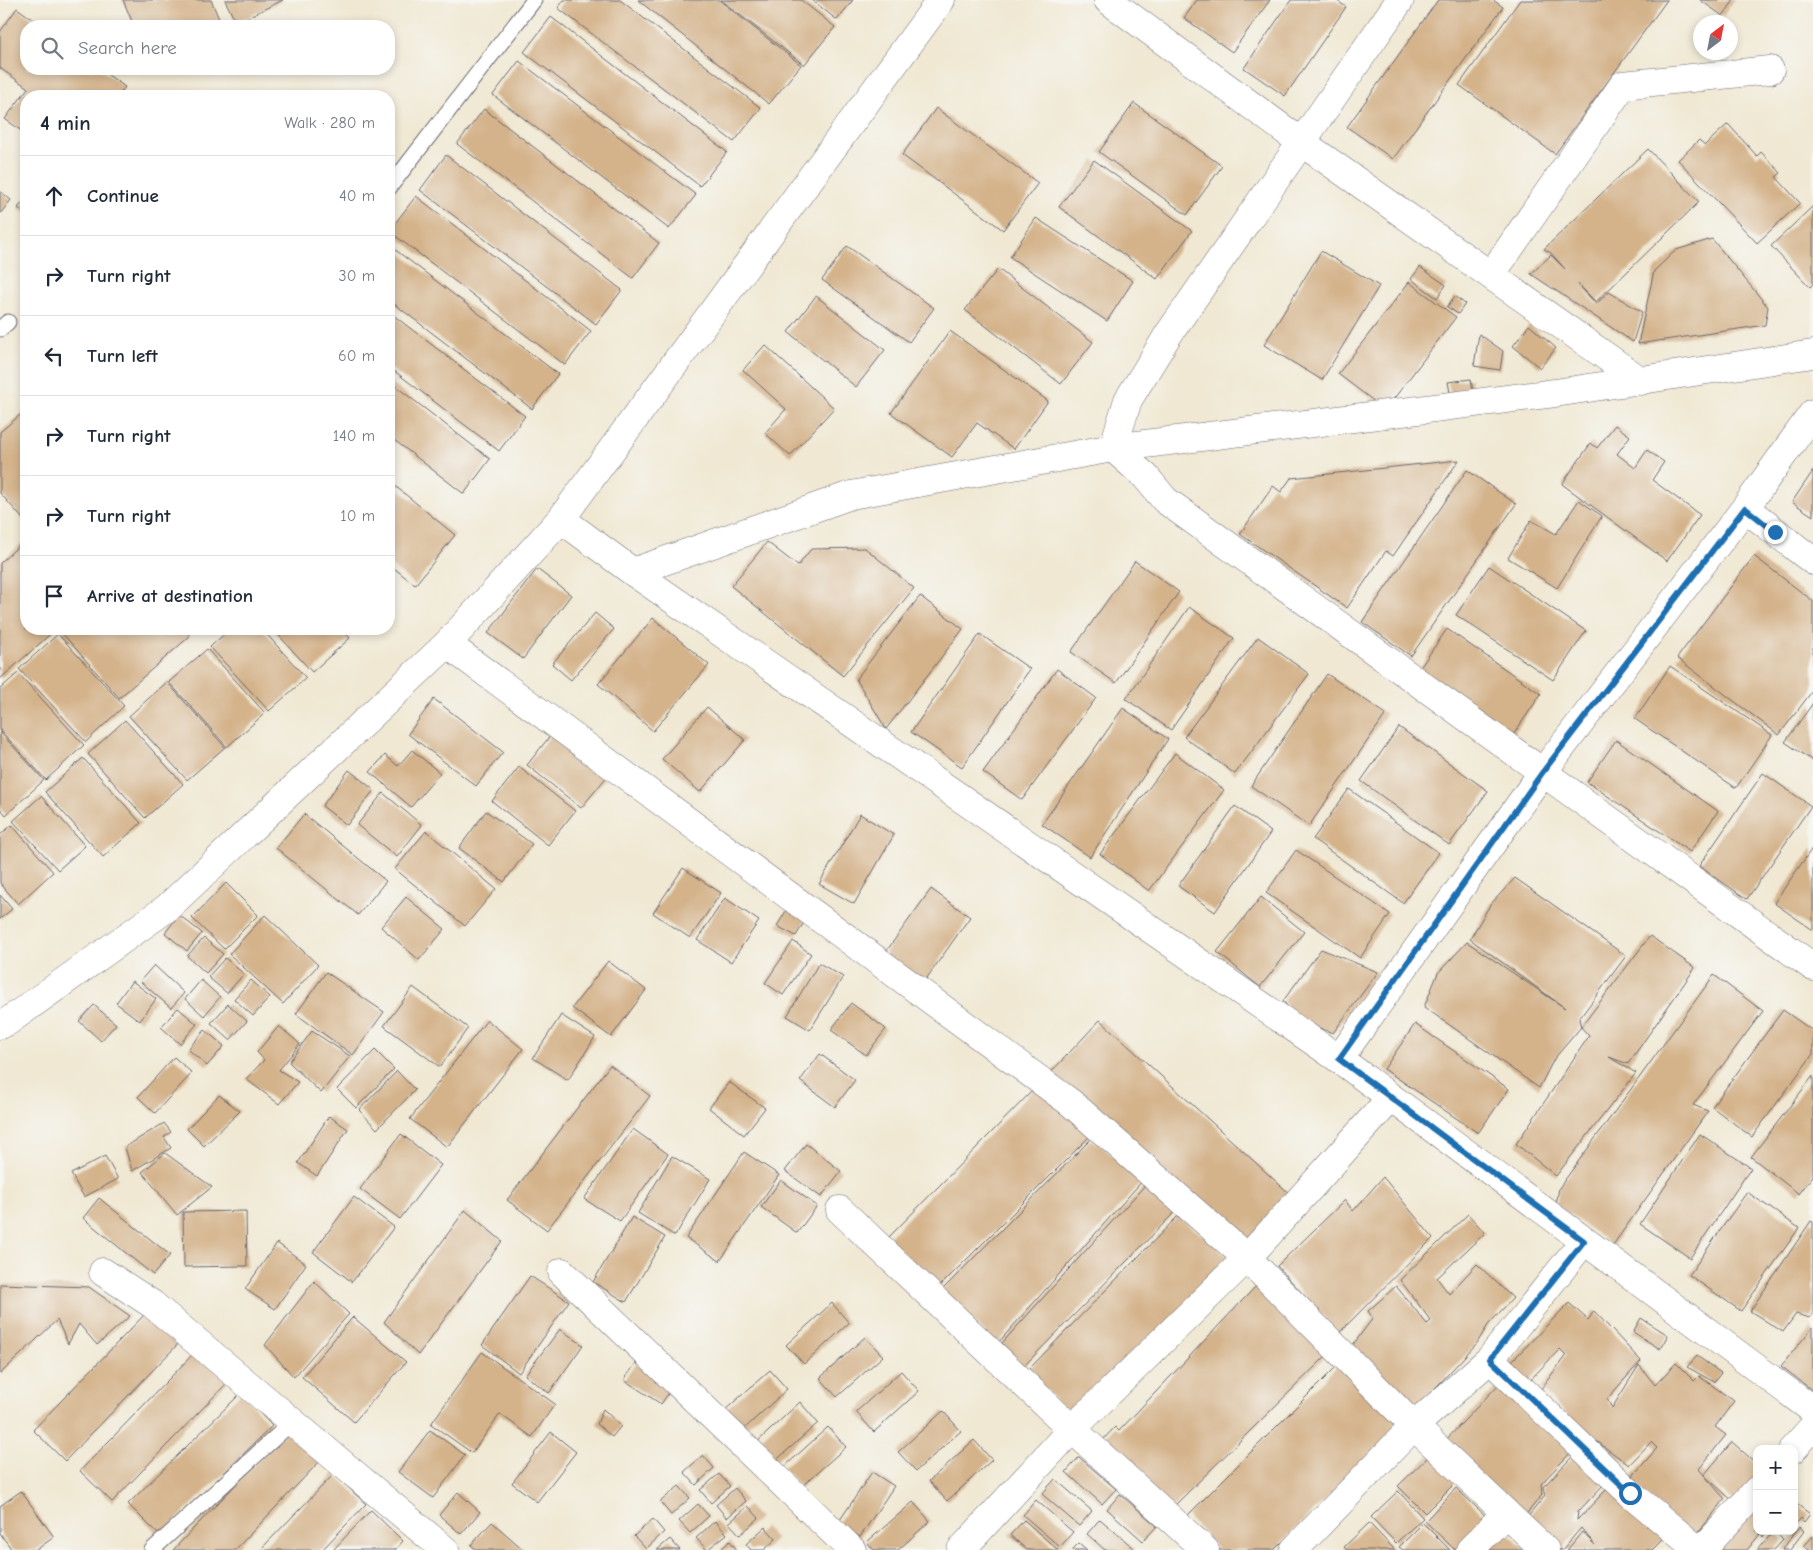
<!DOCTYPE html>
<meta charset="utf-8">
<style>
body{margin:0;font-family:"Comic Neue",sans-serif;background:#f2f2f3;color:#1f2937}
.controls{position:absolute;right:15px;bottom:15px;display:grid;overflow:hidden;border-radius:10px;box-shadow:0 2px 8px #0003}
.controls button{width:45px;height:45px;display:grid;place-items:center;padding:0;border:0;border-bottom:1px solid #e0e1e3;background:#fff;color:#1f2937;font:25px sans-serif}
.compass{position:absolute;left:1693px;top:15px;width:45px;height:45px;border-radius:50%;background:#fff;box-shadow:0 2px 8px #0003;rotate:32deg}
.stop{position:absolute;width:15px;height:15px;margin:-11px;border:4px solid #1f6fb2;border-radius:50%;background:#fff}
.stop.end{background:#1f6fb2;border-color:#fff;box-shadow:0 1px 5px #0008}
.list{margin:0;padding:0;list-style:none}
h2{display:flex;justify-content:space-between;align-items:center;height:65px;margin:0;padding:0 20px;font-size:21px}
h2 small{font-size:16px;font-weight:400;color:#747a83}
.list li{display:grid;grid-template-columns:32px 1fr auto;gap:15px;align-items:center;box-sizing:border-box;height:80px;padding:0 20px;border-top:1px solid #e0e1e3}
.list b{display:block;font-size:19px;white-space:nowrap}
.list em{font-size:16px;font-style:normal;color:#747a83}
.icon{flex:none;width:28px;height:28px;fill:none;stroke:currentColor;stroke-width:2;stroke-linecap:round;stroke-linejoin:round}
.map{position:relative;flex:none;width:1813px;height:1550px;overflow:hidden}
.search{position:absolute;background:#fff;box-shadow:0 2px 8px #0003;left:20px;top:20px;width:375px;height:55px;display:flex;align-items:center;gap:12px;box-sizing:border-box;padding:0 18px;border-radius:20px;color:#747a83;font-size:19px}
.panel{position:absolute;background:#fff;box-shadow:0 2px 8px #0003;left:20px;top:90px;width:375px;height:545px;border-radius:20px}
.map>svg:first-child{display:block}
.building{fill:#d4b38b}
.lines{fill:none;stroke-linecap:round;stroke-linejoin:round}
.lane-casing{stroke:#6a6770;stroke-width:17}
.street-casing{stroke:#6a6770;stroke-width:29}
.secondary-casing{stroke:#6a6770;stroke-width:29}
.lane{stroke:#fff;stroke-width:15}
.street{stroke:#fff;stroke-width:28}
.secondary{stroke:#fff;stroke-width:28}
.route{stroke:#1f6fb2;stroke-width:6}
</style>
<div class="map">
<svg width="1813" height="1550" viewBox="0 0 1813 1550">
<rect width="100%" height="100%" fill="#f6f6f2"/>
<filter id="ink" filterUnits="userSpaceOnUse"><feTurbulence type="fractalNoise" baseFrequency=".02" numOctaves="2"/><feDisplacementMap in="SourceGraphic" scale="10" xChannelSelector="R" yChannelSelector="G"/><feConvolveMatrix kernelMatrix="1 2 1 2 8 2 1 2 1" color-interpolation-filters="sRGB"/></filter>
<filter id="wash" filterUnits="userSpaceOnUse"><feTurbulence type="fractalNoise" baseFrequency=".0096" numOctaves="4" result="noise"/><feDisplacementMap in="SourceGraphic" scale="20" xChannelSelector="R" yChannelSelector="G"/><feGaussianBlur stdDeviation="1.12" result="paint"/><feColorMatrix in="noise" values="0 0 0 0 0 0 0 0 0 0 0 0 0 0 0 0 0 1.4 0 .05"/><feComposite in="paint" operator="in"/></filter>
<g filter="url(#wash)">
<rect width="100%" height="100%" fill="#f0e8d3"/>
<g id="blocks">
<!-- building -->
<path class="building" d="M123 0H211L222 26H134Z
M225 0H283L236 23Z
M564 0H620L761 108 734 142 558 8Z
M638 0H719L801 65 769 104Z
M721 0H801L835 27 804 65Z
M812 0H853L837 20Z
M1197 0H1270L1232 52 1184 18Z
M1291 0H1336L1346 7 1285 96 1244 68Z
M1438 0H1493L1503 7 1393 159 1347 127Z
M1520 0H1667L1555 154 1459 85Z
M1700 0H1734L1723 16Z
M17 8 42 26H26V69H100L125 87 118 96H26V134L5 119 28 88 0 68V32Z
M551 17 727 152 700 186 524 52Z
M519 61 696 195 669 229 493 95Z
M1134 103 1222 166 1187 215 1099 152Z
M936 108 1038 183 1003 230 902 155Z
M484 109 659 243 633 278 457 144Z
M1728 124 1757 156 1761 152 1781 173 1776 177 1800 203 1757 243 1678 160 1699 140 1705 145Z
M1648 149 1699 202 1596 302 1578 284 1596 304 1609 292 1642 312 1633 342 1531 274 1551 255 1565 269 1551 253 1544 249Z
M446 155 622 290 596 324 420 190Z
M1094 160 1192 231 1157 279 1059 207Z
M0 191 11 200 0 214Z
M416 196 591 331 565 365 389 231Z
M26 198V214L18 208Z
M1813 206V284L1810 287 1771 246Z
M1036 218 1133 281 1107 321 1010 257Z
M1712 239 1768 307 1765 325 1638 344 1654 271 1676 250Z
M389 245 558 374 532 409 389 300Z
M847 246 934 308 909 342 822 280Z
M1321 251 1379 286 1322 380 1264 345Z
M1420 267 1446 285 1437 298 1411 279Z
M998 269 1093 342 1061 384 965 310Z
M1409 282 1456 317 1392 401 1375 402 1338 374Z
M816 296 885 350 856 387 788 332Z
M1455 296 1465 304 1458 314 1447 307Z
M389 312 525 416 499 451 389 367Z
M1529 325 1556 348 1540 368 1513 346Z
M950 331 1048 401 1014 449 977 423 952 457 891 413Z
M1479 334 1503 351 1500 370 1474 366Z
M765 345 834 408 790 456 765 433 786 409 743 370Z
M1471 379 1474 399 1452 403 1448 382Z
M389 381 490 459 464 494 389 436Z
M26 410V517L23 519 0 493V432Z
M1615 425 1630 436 1617 454 1635 468 1647 450 1664 462 1652 480 1700 515 1667 561 1562 484 1591 443 1597 448Z
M1459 460 1393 556 1386 551 1347 608 1240 534 1273 486 1281 492 1291 478Z
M1467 470 1516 504 1411 656 1362 622Z
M1813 471V516L1792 502Z
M389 481 455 535 415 585 389 564Z
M1579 500 1602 516 1557 588 1508 558 1531 520 1556 534Z
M26 539V629H56L0 679V563Z
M767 542 798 566 811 549 865 548 914 588 843 676 731 586Z
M1754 556 1813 601V690L1779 735 1677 658Z
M1135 561 1179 592 1116 683 1071 652Z
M1489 566 1586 631 1553 680 1456 615Z
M537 569 571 595 523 659 488 633Z
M920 596 963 629 886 729 856 679Z
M1189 607 1234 638 1171 730 1126 699Z
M595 613 614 629 571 680 552 664Z
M653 618 709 665 653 731 598 684Z
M66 629H184L190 636 119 698 62 633Z
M230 629H262L306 678 269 711 210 647Z
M273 629H342L350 638 312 672Z
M1447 629 1541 694 1511 738 1417 672Z
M58 634 124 706 86 742 19 669Z
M980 634 1030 669 962 767 911 732Z
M1258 637 1309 674 1235 774 1184 737Z
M207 649 265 713 227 747 169 682Z
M1670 666 1772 735 1736 788 1635 719Z
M1057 669 1096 698 1022 800 983 772Z
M18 673 84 745 46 780 0 730V689Z
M1327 674 1386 714 1309 826 1251 786Z
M167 682 225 747 187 780 129 716Z
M434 699 503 752 476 786 408 734Z
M1813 703V761L1785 742Z
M707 707 745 740 700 792 662 759Z
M1123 708 1168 739 1090 857 1042 824Z
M125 720 183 784 145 818 88 754Z
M1399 727 1488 791 1449 845 1361 781Z
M554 731 609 774 581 808 527 765Z
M0 732 44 780 6 815 0 808Z
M1616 740 1718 811 1690 852 1587 782Z
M412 750 440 773 411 807 370 772 385 755 398 766Z
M1175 753 1224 790 1149 891 1100 854Z
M83 758 141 823 103 857 45 792Z
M519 767 575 811 548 845 492 801Z
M349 770 374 790 347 825 322 806Z
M1763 773 1811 806 1747 899 1699 866Z
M1349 789 1439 853 1403 903 1313 839Z
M383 793 422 825 397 857 357 825Z
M41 796 85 846 58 870 13 821Z
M1235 806 1271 832 1215 912 1178 886Z
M486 811 532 844 504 882 459 848Z
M304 814 386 881 358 915 276 848Z
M860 814 894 835 854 904 819 884Z
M12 825 53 872 18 904 0 883V835Z
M426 831 496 889 465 926 395 869Z
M1813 847V930L1774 903Z
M1296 850 1390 914 1360 958 1266 893Z
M683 868 721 893 690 938 653 913Z
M1515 878 1626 956 1579 1019 1581 1027 1650 936 1695 968 1628 1064 1609 1057 1636 1073 1556 1176 1516 1144 1589 1036 1581 1027 1554 1059 1539 1088 1424 1007 1438 973 1467 942 1565 1008 1470 939 1490 905Z
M226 883 258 915 224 949 192 918Z
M931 889 970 917 924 982 885 953Z
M0 895 12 909 0 919Z
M406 897 445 929 419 960 381 927Z
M1261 897 1304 932 1260 987 1217 952Z
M725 898 759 921 731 962 697 940Z
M789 906 807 917 796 936 777 926Z
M179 915 202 933 187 951 165 933Z
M265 915 318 965 283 1004 229 954Z
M204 938 223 954 206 973 187 956Z
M793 941 811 954 783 995 765 983Z
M1321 949 1378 972 1333 1033 1299 1020 1283 1001Z
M225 958 244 974 227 993 208 977Z
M608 961 646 990 611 1037 572 1008Z
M819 963 843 977 810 1030 787 1016Z
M154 965 184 993 171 1008 140 981Z
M326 972 384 1012 353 1055 296 1014Z
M1714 975 1763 1011 1693 1105 1708 1111 1613 1245 1556 1205 1559 1188Z
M201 980 220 997 204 1016 185 999Z
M251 980 270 997 253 1016 234 999Z
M132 981 156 999 140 1021 116 1003Z
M413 987 468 1028 440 1067 384 1026Z
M851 1003 886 1029 866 1055 831 1030Z
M228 1004 247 1021 230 1040 211 1023Z
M94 1005 116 1024 101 1041 79 1021Z
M178 1008 197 1024 180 1044 161 1027Z
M1783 1010 1813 1031V1054L1752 1137 1712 1107Z
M561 1015 595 1037 568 1080 533 1058Z
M487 1020 523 1049 447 1147 410 1119Z
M1100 1020 1292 1196 1243 1249 1051 1072Z
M1415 1024 1509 1089 1478 1133 1384 1069Z
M279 1026 300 1044 279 1070 298 1082 279 1104 246 1079 264 1060 257 1052Z
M205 1030 224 1046 207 1066 188 1049Z
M312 1031 350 1056 321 1093 289 1062Z
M375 1050 394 1069 356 1108 337 1089Z
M820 1054 855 1080 835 1107 800 1081Z
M174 1057 192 1073 155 1113 138 1097Z
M610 1065 650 1096 547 1230 507 1200Z
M397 1071 415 1090 377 1129 359 1110Z
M1813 1076V1176L1799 1194 1751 1157Z
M729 1082 765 1108 744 1135 709 1108Z
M1037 1086 1094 1132 936 1290 889 1237Z
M219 1095 240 1111 204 1146 187 1129Z
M329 1116 348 1129 317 1176 298 1163Z
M164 1123 171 1132 164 1137 171 1148 132 1171 125 1147Z
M633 1129 668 1154 620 1221 584 1199Z
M401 1134 441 1165 400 1219 360 1189Z
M1700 1134 1751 1168 1690 1258 1640 1224Z
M1091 1139 1144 1179 997 1344 941 1291Z
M806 1144 841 1171 821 1197 785 1171Z
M744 1152 779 1175 720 1261 686 1238Z
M165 1153 212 1187 177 1215 142 1172Z
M105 1156 118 1179 84 1197 71 1174Z
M672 1156 710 1179 675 1236 638 1213Z
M1383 1177 1433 1238 1339 1333 1277 1266 1345 1200 1353 1211Z
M781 1180 817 1206 797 1233 761 1207Z
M1147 1183 1177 1210 1023 1367 1002 1343Z
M1747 1192 1799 1228 1741 1311 1689 1275Z
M354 1197 394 1227 352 1282 313 1252Z
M99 1198 170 1255 153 1275 83 1218Z
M465 1210 502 1241 418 1355 384 1322Z
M246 1211 247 1266 184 1267 183 1212Z
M1468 1214 1485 1233 1437 1278 1449 1294 1477 1264 1513 1298 1488 1325 1477 1343 1413 1412 1352 1346 1373 1318 1368 1311 1396 1286 1427 1324 1431 1321 1400 1280Z
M1178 1216 1235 1262 1072 1420 1029 1369Z
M632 1217 665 1237 626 1302 593 1282Z
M1811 1221 1813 1222V1314L1810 1318 1796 1314 1783 1332 1750 1311Z
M277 1243 306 1264 275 1309 245 1289Z
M530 1276 569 1301 519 1373 482 1345Z
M314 1281 349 1314 294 1377 265 1345Z
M0 1284 89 1287 130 1316 97 1345 79 1324 68 1344 57 1320 0 1374Z
M1258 1284 1331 1351 1169 1511 1098 1445 1115 1427 1119 1431Z
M832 1303 849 1323 804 1364 786 1345Z
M1569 1303 1588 1320 1594 1311 1641 1361 1607 1399 1612 1408 1639 1365 1655 1385 1676 1363 1694 1381 1699 1376 1734 1401 1715 1427 1726 1435 1699 1469 1704 1475 1732 1442 1757 1464V1475L1736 1504 1704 1475 1725 1499 1693 1539 1630 1479 1657 1448 1651 1442 1629 1465 1587 1434 1541 1389 1566 1355 1560 1349 1526 1384 1507 1366Z
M149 1310 181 1341 65 1461 33 1430Z
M353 1317 406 1362 354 1422 302 1377Z
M1641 1318 1668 1335 1660 1349 1633 1332Z
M1813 1327V1391L1781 1366Z
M560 1329 583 1345 549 1393 525 1375Z
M865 1337 883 1356 837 1397 820 1378Z
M196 1351 228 1382 112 1502 80 1471Z
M482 1352 555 1404 532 1437 500 1414 472 1453 431 1424Z
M1697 1356 1721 1373 1714 1382 1687 1367Z
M636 1363 672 1388 661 1404 624 1380Z
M1337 1366 1403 1423 1274 1550H1219L1187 1516Z
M770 1370 787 1389 743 1430 724 1411Z
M901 1371 919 1391 874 1432 856 1412Z
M1501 1382 1574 1449 1541 1484 1542 1495 1520 1522 1442 1444Z
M241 1393 272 1426 160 1536 128 1504Z
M800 1402 818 1423 772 1464 755 1444Z
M603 1409 621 1426 612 1437 597 1424Z
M943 1411 961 1431 916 1471 898 1452Z
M828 1427 846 1447 801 1487 783 1468Z
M289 1429 321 1460 235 1550H173Z
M430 1430 465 1455 433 1498 398 1472Z
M551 1432 576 1452 537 1502 512 1483Z
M974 1440 992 1460 947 1501 929 1481Z
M1432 1453 1458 1480 1425 1513 1398 1486Z
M703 1455 714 1468 696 1485 684 1472Z
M1574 1455 1605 1483 1578 1512 1577 1520 1610 1486 1665 1537 1652 1550H1567L1582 1532 1595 1545 1581 1528 1562 1550H1559L1526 1519 1545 1496 1543 1487Z
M1079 1457 1116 1489 1102 1504 1066 1472Z
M872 1472 894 1486 860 1537 838 1523Z
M334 1474 366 1504 322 1550H260Z
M719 1474 730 1486 711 1503 700 1490Z
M1055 1479 1092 1511 1079 1526 1042 1494Z
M679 1486 690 1498 671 1515 660 1502Z
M735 1488 746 1501 727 1518 716 1505Z
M1456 1488 1493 1523 1467 1550H1455L1425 1521Z
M21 1491 54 1537 36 1550H12L0 1533V1506Z
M1398 1491 1423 1518 1396 1543 1371 1517Z
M458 1492 480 1512 461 1534 439 1515Z
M1120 1494 1157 1526 1143 1541 1107 1509Z
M1036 1500 1073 1532 1060 1547 1023 1515Z
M913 1502 930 1521 898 1550H874L867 1542Z
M698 1504 709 1516 690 1533 679 1521Z
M1757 1504V1531H1767L1763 1537 1761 1533 1747 1550H1721Z
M1798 1505 1810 1514 1804 1522 1800 1518 1794 1525V1508Z
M748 1506 759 1518 740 1535 729 1523Z
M371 1510 403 1541 395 1550H333Z
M653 1519 664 1532 646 1549 634 1536Z
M1100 1519 1136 1550H1105L1087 1534Z
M1024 1520 1058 1550H1027L1010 1535Z
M715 1521 727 1534 707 1550 696 1538Z
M492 1522 524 1550H477L471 1545Z
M1369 1523 1395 1550H1347L1344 1547Z
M1423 1523 1450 1550H1403L1399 1547Z
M1502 1526 1525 1550H1485Z
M765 1527 776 1539 764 1550H751L746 1544Z
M1799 1527 1804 1531 1790 1550H1782Z
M1774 1531 1783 1540 1774 1550H1757Z
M1813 1536V1550H1809L1804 1546Z
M670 1539 680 1550H657Z
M730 1541 737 1550H720Z
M1079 1543 1087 1550H1072Z"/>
</g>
</g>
<g filter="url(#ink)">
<use href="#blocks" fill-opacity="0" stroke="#6a6770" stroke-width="1"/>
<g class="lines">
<!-- lane casing -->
<g class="lane-casing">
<path id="lane" d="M389 188 534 0
M0 329 8 322
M152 1550 292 1422"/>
</g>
<!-- street casing -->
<g class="street-casing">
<path id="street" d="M1108 0 1301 142 1641 381
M1400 0 1168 335 1128 400 1113 448 1145 476 1165 500 1813 967
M1491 275 1623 85 1770 70
M1745 508 1813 561
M633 572 851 495 1113 448 1555 393 1813 354
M447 644 1071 1103 1247 1258 1414 1426 1545 1550
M1339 1059 1542 773 1745 508 1813 413
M840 1210 1072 1429 1205 1550
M103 1272 152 1304 445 1550
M562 1272 852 1550
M1490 1359 1630 1493 1698 1550
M1793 1449 1813 1427
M961 1550 1072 1429 1247 1258 1391 1098
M1294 1550 1414 1426 1490 1359 1584 1241
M1470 1550 1505 1514
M1702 1550 1757 1490"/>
</g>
<!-- secondary casing -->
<g class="secondary-casing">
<path id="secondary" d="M561 519 633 572 1339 1059 1813 1410
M0 1025 7 1022 167 908 447 644 561 519 941 0"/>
</g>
<!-- lane -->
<use href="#lane" class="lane"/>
<!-- street -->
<use href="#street" class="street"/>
<!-- secondary -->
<use href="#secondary" class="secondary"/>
</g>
</g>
<g class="lines" filter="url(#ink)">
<!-- route -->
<path class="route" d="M1630 1493 1490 1359 1584 1241 1339 1059 1542 773 1745 508 1775 532"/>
</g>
</svg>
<div class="controls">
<button>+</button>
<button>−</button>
</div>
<svg class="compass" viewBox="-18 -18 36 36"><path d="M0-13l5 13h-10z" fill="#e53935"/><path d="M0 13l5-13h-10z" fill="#747a83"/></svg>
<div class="stop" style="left:1630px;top:1493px"></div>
<div class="stop end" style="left:1775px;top:532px"></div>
<div class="search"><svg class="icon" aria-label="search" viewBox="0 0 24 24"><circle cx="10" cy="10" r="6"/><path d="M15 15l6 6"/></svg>Search here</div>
<section class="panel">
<h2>4 min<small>Walk · 280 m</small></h2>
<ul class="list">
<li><svg class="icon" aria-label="ahead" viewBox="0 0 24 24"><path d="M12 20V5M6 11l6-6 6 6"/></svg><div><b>Continue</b></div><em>40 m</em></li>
<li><svg class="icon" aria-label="right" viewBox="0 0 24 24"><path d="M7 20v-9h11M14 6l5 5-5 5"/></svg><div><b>Turn right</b></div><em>30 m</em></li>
<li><svg class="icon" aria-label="left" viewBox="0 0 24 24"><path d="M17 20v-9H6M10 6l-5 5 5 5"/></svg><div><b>Turn left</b></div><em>60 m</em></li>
<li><svg class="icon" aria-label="right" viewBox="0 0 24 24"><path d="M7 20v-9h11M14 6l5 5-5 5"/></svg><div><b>Turn right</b></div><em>140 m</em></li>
<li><svg class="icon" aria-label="right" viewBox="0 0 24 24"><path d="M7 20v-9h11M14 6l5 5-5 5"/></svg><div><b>Turn right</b></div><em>10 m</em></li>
<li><svg class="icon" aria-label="arrive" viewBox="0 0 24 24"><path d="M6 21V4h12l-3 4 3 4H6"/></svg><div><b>Arrive at destination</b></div></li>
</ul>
</section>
</div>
